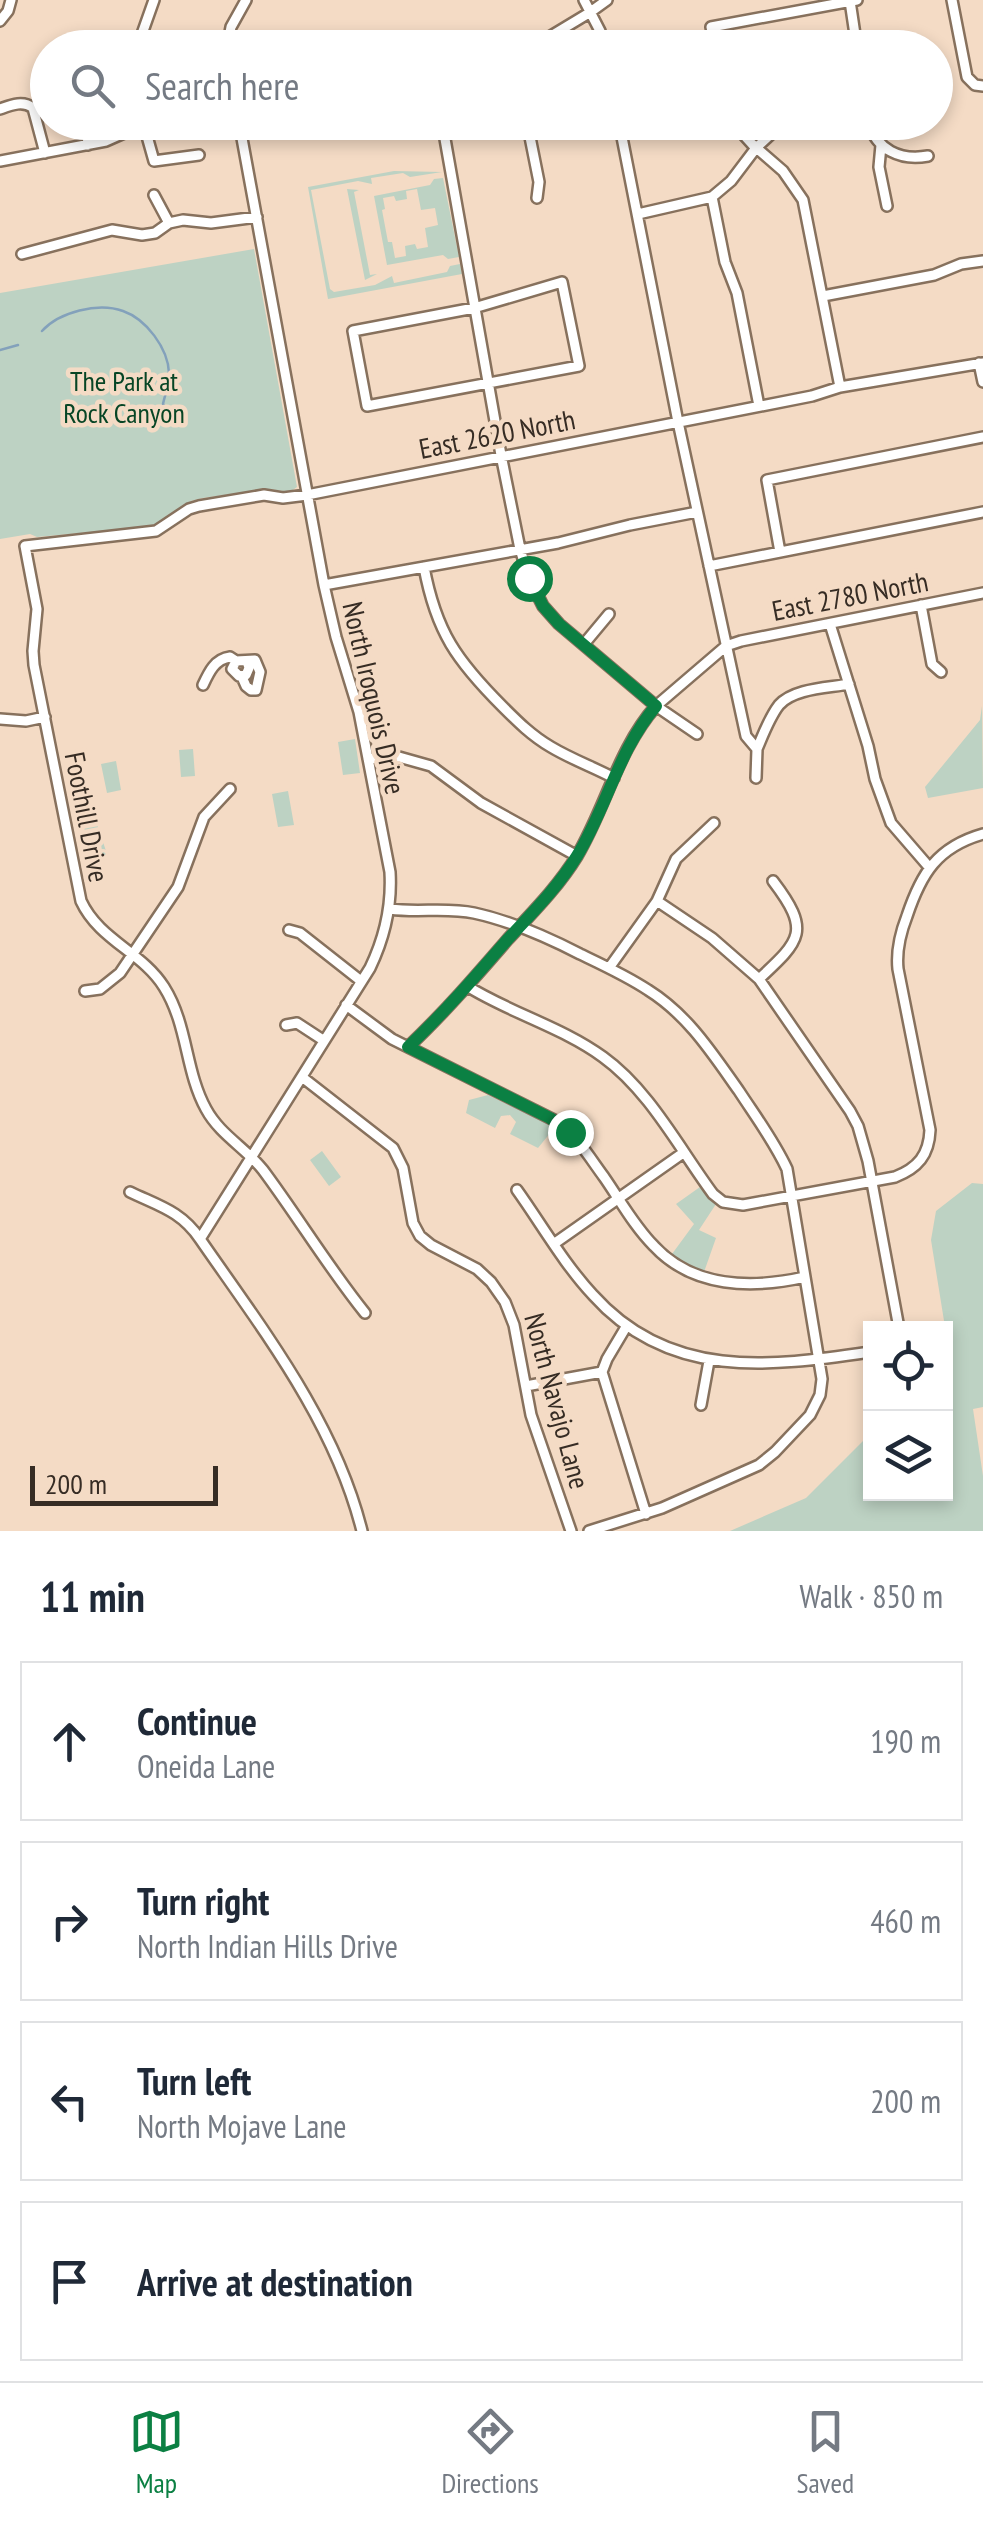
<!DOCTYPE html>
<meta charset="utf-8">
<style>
body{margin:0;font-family:"PT Sans Narrow",sans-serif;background:#f6f6f7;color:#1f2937}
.controls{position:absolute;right:30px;bottom:30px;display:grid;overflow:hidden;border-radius:0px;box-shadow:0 5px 15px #0003}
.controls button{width:90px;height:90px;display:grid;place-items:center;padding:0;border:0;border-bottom:2px solid #e0e1e3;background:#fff;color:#1f2937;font:50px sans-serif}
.scale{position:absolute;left:30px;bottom:25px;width:188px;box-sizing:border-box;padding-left:10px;border:5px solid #362c24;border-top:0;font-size:28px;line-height:35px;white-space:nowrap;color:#362c24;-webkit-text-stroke:8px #f4dbc5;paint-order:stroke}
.stop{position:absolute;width:30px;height:30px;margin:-22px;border:8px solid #0b8043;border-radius:50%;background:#fff}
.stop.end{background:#0b8043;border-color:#fff;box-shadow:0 2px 10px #0008}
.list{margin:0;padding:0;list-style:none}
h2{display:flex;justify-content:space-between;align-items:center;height:130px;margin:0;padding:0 40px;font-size:42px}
h2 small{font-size:32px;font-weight:400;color:#747a83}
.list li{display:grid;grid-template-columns:65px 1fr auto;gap:30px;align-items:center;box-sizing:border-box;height:160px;margin:0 20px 20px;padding:0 20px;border:2px solid #e0e1e3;border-radius:0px}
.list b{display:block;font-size:38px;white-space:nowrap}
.list p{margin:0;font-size:32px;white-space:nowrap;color:#747a83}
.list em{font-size:32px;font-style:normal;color:#747a83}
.icon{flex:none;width:55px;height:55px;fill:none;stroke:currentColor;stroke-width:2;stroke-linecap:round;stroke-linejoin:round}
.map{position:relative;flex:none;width:983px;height:1531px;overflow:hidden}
.search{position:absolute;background:#fff;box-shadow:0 5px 15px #0003;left:30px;right:30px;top:30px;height:110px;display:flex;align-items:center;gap:25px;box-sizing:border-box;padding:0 35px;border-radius:55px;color:#747a83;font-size:38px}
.sheet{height:850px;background:#fff}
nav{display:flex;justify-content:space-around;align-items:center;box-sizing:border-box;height:140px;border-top:2px solid #e0e1e3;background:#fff;font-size:28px;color:#747a83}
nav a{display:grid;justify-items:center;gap:5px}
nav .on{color:#0b8043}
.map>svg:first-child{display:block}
.green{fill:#bdd2c3;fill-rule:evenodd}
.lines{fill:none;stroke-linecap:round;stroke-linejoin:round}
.stream{stroke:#83a1bb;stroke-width:2.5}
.minor-casing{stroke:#87715d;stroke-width:14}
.minor{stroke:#fff;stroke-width:9}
.route{stroke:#0b8043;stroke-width:12}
.labels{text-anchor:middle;stroke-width:9;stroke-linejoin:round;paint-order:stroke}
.park-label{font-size:28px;fill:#074525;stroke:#f4dbc5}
.street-label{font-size:28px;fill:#362c24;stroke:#f4dbc5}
</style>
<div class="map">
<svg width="983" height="1531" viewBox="0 0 983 1531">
<rect width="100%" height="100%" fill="#f4dbc5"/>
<!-- green -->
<path class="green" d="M394 171 442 172 410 177 403 173 371 178 372 184 358 181 311 190 330 289 334 292 375 285 392 276 394 283 447 272 450 266 460 264 462 274 328 299 308 187Z
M443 178 459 257 448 259 443 255 387 265 374 196 430 185 434 179ZM417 189 421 210 435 208 438 225 425 228 428 247 417 249 415 244 405 246 406 256 395 258 392 242H388L382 210 385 209 383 198 394 196 396 201 407 199 406 191Z
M347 189 359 190 354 192 370 275 377 274 365 280Z
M254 249 297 487 290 492 268 489 203 498 191 501 158 526 37 537 30 534 0 539V293Z
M982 706 983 788 928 798 925 787 980 720Z
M355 739 360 773 343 775 338 742Z
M193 749 195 776 181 777 179 750Z
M116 761 121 790 107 793 101 764Z
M288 791 294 825 278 827 272 794Z
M97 824 107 854 92 859 82 829Z
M488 1095 555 1127 538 1148 510 1134 516 1122 510 1115 501 1116 495 1128 466 1113 469 1100Z
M322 1151 341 1177 329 1186 310 1160Z
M972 1183 983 1184V1407L973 1409 983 1476V1531H730L806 1498 870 1434V1494H946V1367L950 1358 931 1240 936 1211Z
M700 1187 716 1204 699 1230 716 1238 704 1272 683 1262 672 1254 694 1224 676 1204Z"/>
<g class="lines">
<!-- stream -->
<path class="stream" d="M42 331C59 312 98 302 123 311 146 319 168 348 169 373 170 383 165 394 163 404L165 407 184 413
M0 350 18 345"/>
<!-- minor casing -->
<g class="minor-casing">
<path id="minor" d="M584 0 600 31 604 48
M952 0 967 77 975 85 983 86
M850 1 857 48
M0 21 8 11 11 0
M137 48 154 0
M227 48 231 27 246 0
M531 48 589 13 607 0
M715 48 711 27 857 0
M0 109C11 105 23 100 33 108L45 153
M86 122 88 145
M143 122 154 161 199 155
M442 122 501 455 520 549 529 578 543 606 559 624 656 706 697 734
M527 122 539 182 537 198
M619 122 678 422 746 736 757 749 756 778
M732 122 752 144 783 171 803 200 840 387
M868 122C877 150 900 161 928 156
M881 145 879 167 887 206
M0 161 106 141 149 122
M154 195 169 223
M712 197 725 262 737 293 759 406
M638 214 712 197 731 181 756 148 784 122
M22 254 112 230 142 235 155 233 169 223 183 220 211 223 257 217
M562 282 579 366 367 406 353 331 474 308Z
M823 296 934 275 961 264 983 261
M979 363 983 382
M780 552 767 480 983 437
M709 566 983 512
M424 567C436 632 457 661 503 707 518 722 532 736 551 747 571 759 593 767 614 778
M324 585 558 543 630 525 697 512
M921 605 932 664 941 672
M830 624 868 746 875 779 891 823 929 867
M584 644 609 614
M242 677 246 686 251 690H256L260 672 255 660 236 661 232 669 239 676 246 675 249 668 247 661
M203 685C209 672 215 659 230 657L236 661
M0 719 26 721 45 717
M757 749C763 735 769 718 779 705 794 688 829 688 849 684
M368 759 399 757 431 766 481 803 577 856
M657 901 712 938 759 979 850 1111 858 1126 868 1161 899 1328
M390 909C418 913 446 907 474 913 511 921 547 937 580 954 603 965 627 976 648 990 688 1015 712 1053 739 1091 756 1117 774 1141 787 1169L822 1379 820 1395 810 1415 775 1452 759 1465 662 1508 589 1531
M289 930 300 933 361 981
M609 968 657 901 676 859 714 823
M759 979C801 940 811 931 773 881
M467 986C510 1013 562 1027 603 1057 649 1090 679 1148 713 1194L723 1202 743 1205 895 1177C918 1168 929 1155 930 1130L898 969C896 950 900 934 907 916 921 874 937 847 983 834
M85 991 100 989 120 973 178 887 204 817 230 789
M346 1005 392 1039 560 1123C578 1138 590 1158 604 1177 620 1200 634 1226 654 1246 693 1288 752 1289 805 1277
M286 1025 297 1023 323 1040
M408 1047C444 1013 476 976 508 939 533 912 558 887 577 856 606 807 618 749 656 706L726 646 741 641 983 593
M302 1077 393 1148 403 1168 413 1223 420 1236 431 1245 477 1269 491 1282 505 1302 514 1325 531 1415 571 1531
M517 1190C542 1225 564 1264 593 1295 669 1380 769 1367 870 1352
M130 1192C159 1206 181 1211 200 1239 263 1330 335 1422 362 1531
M200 1239 370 968C385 937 392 906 390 872L359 712 336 637 324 585 239 122
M555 1243 683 1153
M365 1313C328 1267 298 1217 263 1170 246 1148 220 1135 206 1109 185 1071 188 1025 164 987 142 952 99 940 81 901L34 665 33 651 37 609 25 546 156 531 189 509 199 506 264 495 283 498 307 495 812 396 840 387 983 363
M626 1327 607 1359 602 1372 646 1514
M526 1386 602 1372
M701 1405 709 1361"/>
</g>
<!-- minor -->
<use href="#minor" class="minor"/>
</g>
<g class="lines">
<!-- route -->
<path class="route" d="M529 578 543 606 559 624 656 706C619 749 607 807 577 856 558 887 533 912 508 939 476 976 444 1013 408 1047L550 1118 570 1132"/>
</g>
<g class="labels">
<!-- park labels -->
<g class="park-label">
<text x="124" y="391">The Park at<tspan x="124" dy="32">Rock Canyon</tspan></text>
</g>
<!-- street labels -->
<g class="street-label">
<text transform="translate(497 434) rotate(-11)" y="10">East 2620 North</text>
<text transform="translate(850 596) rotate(-11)" y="10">East 2780 North</text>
<text transform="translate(374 698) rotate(77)" y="10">North Iroquois Drive</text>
<text transform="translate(87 817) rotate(79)" y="10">Foothill Drive</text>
<text transform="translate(557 1401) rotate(75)" y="10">North Navajo Lane</text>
</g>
</g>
</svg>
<div class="controls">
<button><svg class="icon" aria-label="locate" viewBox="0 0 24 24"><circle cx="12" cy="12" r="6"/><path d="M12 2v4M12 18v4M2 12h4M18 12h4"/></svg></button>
<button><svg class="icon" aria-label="layers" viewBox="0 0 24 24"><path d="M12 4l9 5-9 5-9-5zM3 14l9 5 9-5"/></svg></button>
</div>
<div class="scale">200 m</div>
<div class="stop" style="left:529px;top:578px"></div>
<div class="stop end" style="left:570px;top:1132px"></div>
<div class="search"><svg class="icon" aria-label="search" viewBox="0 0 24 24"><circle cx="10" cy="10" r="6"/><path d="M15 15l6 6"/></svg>Search here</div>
</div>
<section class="sheet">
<h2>11 min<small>Walk · 850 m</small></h2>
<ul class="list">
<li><svg class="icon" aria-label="ahead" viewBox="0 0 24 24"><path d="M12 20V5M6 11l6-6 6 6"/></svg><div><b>Continue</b><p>Oneida Lane</p></div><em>190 m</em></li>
<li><svg class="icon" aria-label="right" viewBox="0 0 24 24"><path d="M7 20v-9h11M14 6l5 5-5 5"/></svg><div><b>Turn right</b><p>North Indian Hills Drive</p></div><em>460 m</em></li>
<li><svg class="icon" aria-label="left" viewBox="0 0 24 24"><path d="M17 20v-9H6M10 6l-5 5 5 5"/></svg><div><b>Turn left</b><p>North Mojave Lane</p></div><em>200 m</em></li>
<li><svg class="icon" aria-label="arrive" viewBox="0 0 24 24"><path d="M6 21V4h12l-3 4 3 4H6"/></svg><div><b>Arrive at destination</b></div></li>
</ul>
</section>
<nav>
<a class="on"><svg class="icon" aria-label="map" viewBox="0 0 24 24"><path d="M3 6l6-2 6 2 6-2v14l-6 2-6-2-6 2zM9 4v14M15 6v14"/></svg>Map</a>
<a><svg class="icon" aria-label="directions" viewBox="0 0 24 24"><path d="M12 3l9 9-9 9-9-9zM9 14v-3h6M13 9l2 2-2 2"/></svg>Directions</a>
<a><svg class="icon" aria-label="saved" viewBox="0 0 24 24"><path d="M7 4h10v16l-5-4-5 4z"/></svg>Saved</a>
</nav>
